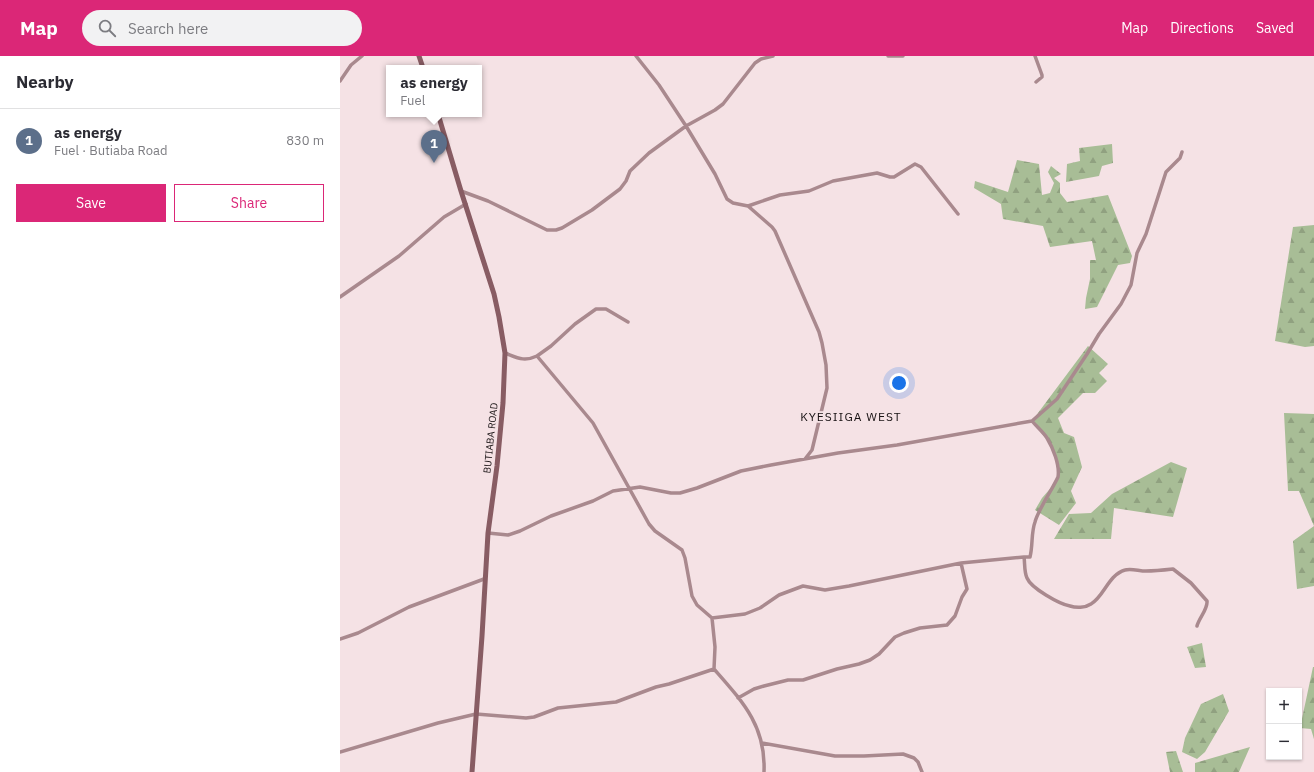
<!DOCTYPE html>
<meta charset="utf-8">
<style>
body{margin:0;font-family:"IBM Plex Sans",sans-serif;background:#f2f2f3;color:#2b2b33}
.controls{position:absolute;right:12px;bottom:12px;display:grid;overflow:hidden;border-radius:0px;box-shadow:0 1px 3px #0004}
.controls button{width:36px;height:36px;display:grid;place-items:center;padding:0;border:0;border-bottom:1px solid #e1e1e2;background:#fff;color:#2b2b33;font:20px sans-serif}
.you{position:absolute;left:559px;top:327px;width:14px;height:14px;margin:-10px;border:3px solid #fff;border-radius:50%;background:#1a73e8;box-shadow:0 0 0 6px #1a73e833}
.badge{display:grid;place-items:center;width:26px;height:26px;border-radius:50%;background:#db2777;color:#fff;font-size:13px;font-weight:700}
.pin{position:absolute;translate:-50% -33px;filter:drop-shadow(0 1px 2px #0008)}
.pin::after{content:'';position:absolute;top:21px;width:14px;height:12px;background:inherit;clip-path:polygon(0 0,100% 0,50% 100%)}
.popup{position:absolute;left:46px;top:9px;width:96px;height:52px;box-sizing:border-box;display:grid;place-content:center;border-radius:0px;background:#fff;filter:drop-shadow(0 1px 3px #0005);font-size:13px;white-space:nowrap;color:#7c7c81}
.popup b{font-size:15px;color:#2b2b33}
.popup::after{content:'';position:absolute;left:50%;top:100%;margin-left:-8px;border:8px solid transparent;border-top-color:#fff}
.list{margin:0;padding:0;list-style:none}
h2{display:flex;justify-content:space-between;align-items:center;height:52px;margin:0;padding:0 16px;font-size:17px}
h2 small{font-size:13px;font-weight:400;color:#7c7c81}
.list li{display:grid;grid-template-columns:26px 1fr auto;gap:12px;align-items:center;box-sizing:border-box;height:64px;padding:0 16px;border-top:1px solid #e1e1e2}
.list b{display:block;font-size:15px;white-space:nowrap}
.list p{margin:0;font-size:13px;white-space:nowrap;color:#7c7c81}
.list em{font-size:13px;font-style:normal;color:#7c7c81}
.actions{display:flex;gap:8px;padding:12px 16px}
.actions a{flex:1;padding:9px 0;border:1px solid #db2777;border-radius:0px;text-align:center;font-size:14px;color:#db2777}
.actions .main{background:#db2777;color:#fff}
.icon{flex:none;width:22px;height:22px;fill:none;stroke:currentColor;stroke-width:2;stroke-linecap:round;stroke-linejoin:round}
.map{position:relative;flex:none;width:974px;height:716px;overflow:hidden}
header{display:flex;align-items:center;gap:24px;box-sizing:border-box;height:56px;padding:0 20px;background:#db2777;color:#fff}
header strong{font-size:19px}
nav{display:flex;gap:22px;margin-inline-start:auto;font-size:14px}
.search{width:280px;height:36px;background:#f2f2f3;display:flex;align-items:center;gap:10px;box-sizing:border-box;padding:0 14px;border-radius:22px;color:#7c7c81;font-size:15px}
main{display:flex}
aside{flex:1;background:#fff}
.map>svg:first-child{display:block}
.forest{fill:url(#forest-firs)}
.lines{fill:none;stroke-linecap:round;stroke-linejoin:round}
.street{stroke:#a9898e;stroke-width:3.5}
.secondary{stroke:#885c63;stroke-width:5}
.labels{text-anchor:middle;stroke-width:3.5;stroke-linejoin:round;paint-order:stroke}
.street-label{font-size:10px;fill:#171112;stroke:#f5e2e5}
.quarter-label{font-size:12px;letter-spacing:1px;fill:#171112;stroke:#f5e2e5}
</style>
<header>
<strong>Map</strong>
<div class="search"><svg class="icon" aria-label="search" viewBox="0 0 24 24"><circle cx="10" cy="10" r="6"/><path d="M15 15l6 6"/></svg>Search here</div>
<nav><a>Map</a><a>Directions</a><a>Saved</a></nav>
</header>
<main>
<aside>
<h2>Nearby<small></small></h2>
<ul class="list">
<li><span class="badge" style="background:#5c6f8a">1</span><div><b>as energy</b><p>Fuel · Butiaba Road</p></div><em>830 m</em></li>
</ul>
<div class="actions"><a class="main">Save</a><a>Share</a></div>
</aside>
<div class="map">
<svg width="974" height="716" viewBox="0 0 974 716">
<defs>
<pattern id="forest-firs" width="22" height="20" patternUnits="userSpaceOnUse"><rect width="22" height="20" fill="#a8bd96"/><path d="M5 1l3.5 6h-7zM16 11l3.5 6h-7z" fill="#90a180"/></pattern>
</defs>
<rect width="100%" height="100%" fill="#f5e2e5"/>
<!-- forest -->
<path class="forest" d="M772 88 773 107 762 110 759 120 726 126 727 108 740 105 739 92Z
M677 104 699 108 702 139 710 137 714 127 708 116 711 110 721 118 714 122 720 127V137L727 146 768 139 792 200 790 207 778 209 757 251 745 253 746 242 750 223V204H756L752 185 710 191 703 170 663 163 661 148 634 132 635 125 668 136Z
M974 169V290L965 291 935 285 953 171Z
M748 290 768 308 759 317 767 325 755 337H743L718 362 724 377 734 381 742 411 731 435 736 447 719 469 695 454 702 442 716 426 719 413 710 388 692 365Z
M944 357 974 358V530L957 533 953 485 974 470 959 435H948Z
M831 406 847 412 833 461 774 452 771 483H714L729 458 751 457 772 438Z
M862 587 866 611 855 612 847 591Z
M973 611H974V683L971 673 960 672Z
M883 638 889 655 865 696 857 703 842 696 845 682 861 648Z
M910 691 899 716H855V707Z
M836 695 843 716H830L826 696Z"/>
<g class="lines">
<!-- street -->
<path class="street" d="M296 0 319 29 346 70 375 118 387 143 393 147 408 150 432 171 435 175 479 276 482 287 486 309 487 332 472 394 465 403
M548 0H563
M695 0 702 19V21L696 26
M0 25 11 9 22 0
M121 135 148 145 207 174H216L222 172 252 154 280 133 286 125 290 115 309 97 346 70 375 54 383 48 415 7 421 3 433 0
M408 150 440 139 469 135 493 125 537 117 550 121H554L575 108 581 111 618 158
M0 241 59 200 104 161 126 148
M165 297C178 302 184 306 197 300L253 367 309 468 315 475 342 494 345 502 352 540 357 549 372 562 375 591 374 613C403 646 426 670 424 716
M197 300 211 290 235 268 256 253H266L288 266
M692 365C697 371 703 376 707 382 713 392 720 409 718 421 712 434 698 454 695 466 691 477 693 489 690 501H684C685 507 684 516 687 522 691 532 719 548 730 550 736 552 745 552 751 548 764 541 768 519 785 514 791 512 799 515 806 515 815 515 824 514 833 513L851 527 867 545C868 553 859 562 857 570
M148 477 168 479 180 475 211 460 253 445 273 435 300 431 331 437H340L357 432 401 415 431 409 498 397 557 389 692 365 717 343 747 298 759 278 781 248 791 229 797 197 806 178 826 116 840 102 842 96
M372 562 405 558 420 552 439 539 463 530 485 534 509 530 621 507 684 501
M0 583 18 577 69 551 144 523
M398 642 414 633 424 630 448 624H463L497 613 519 608 530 604 539 598 555 581 564 577 580 572 607 569 615 560 622 541 627 533 621 507
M422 687 495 700H524L563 698 574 702 578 706 582 716
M0 696 98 667 136 658 186 662 194 661 218 652 276 646 316 631 329 628 374 613"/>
<!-- secondary -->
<path class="secondary" d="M79 0 83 12
M98 58 121 135 154 238 159 261 165 297 163 347 157 410 148 477 142 580 132 716"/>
</g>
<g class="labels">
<!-- street labels -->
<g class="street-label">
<text transform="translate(150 382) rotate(-84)" y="4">BUTIABA ROAD</text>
</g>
<!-- quarter labels -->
<g class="quarter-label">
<text x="511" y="365">KYESIIGA WEST</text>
</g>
</g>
</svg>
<div class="controls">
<button>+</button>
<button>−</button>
</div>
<div class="you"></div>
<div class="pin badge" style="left:94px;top:107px;background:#5c6f8a">1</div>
<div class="popup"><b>as energy</b>Fuel</div>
</div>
</main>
